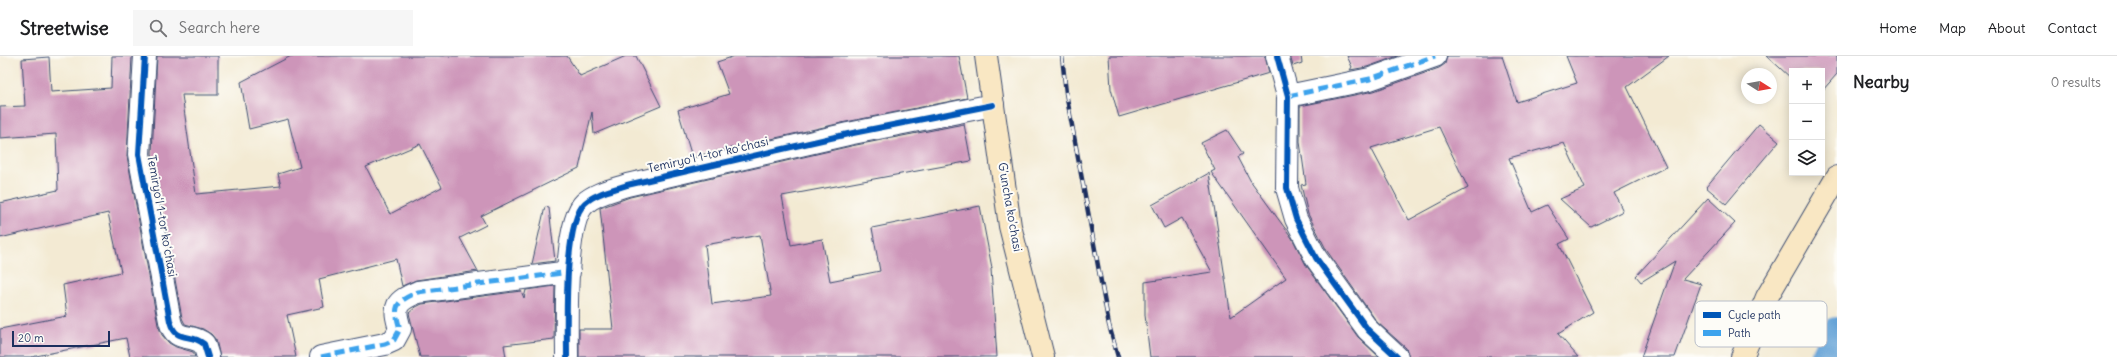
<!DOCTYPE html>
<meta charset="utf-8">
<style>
body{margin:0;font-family:Delius,sans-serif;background:#f6f6f6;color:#202124}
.controls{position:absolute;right:12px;top:12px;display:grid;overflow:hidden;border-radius:0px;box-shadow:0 2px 10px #0003}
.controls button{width:36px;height:36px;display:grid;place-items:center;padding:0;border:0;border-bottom:1px solid #e0e0e0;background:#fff;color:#202124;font:20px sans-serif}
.compass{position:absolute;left:1741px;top:12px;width:36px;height:36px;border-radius:50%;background:#fff;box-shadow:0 2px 10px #0003;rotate:101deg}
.scale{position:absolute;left:12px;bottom:10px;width:98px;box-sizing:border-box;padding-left:4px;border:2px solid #1b2f5e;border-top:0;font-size:11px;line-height:14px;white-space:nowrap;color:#1b2f5e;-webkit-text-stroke:3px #fdfcf7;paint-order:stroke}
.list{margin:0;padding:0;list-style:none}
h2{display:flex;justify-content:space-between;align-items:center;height:52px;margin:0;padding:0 16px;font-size:17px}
h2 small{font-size:13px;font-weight:400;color:#757577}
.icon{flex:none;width:22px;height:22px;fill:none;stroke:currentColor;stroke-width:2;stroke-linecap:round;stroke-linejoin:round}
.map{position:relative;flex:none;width:1837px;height:301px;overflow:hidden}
header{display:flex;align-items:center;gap:24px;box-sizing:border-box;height:56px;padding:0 20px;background:#fff;border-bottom:1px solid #e0e0e0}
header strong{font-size:19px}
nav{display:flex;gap:22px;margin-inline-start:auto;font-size:14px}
.search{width:280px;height:36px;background:#f6f6f6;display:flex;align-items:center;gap:10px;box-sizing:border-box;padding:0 14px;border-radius:0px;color:#757577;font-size:15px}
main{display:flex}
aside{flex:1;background:#fff}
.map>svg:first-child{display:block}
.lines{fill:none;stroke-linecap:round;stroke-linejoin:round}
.canal{stroke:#65a3d7;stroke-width:34}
.building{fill:#cd95b9;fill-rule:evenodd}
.street-casing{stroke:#3b4b70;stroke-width:24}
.secondary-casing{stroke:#3b4b70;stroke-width:24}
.street{stroke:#fff;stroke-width:22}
.secondary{stroke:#f9e7c3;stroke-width:22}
.rail-casing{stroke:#1b2f5e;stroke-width:4.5}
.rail{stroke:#fdfcf7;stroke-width:3;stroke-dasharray:9;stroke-linecap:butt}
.quiet{stroke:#3da3ed;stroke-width:5;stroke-dasharray:10 5;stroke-linecap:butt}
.cycleway-casing{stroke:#fdfcf7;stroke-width:8}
.cycleway{stroke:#0057b8;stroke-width:6}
.labels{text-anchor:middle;stroke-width:4;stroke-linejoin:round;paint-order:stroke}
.street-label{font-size:12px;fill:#1b2f5e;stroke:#fdfcf7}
.key{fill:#fdfcf7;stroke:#b9bec9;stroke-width:1}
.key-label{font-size:11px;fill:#1b2f5e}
</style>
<header>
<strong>Streetwise</strong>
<div class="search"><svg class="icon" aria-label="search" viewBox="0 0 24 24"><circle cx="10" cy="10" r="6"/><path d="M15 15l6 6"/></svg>Search here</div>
<nav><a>Home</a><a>Map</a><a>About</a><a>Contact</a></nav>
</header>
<main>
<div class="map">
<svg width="1837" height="301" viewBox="0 0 1837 301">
<rect width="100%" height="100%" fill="#fdfcf7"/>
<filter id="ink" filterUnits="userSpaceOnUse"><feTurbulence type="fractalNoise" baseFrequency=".025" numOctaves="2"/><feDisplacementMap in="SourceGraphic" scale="8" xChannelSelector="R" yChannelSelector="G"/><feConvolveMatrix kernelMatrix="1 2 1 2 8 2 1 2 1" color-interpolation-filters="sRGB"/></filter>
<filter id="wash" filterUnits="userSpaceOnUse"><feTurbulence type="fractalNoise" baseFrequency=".012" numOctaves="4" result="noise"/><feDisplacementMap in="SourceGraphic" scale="16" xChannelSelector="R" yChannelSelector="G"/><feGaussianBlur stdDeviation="0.9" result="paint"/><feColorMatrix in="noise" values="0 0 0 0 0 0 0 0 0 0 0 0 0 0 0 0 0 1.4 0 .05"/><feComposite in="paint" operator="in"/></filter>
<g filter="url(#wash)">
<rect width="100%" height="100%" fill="#f3ead3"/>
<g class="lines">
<!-- canal -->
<path class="canal" d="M1827 301 1837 278"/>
</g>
<g id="blocks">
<!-- building -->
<path class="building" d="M112 0H132L127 100 158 269 162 279 169 287 176 291 193 296 195 301H130L126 282 31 301H0V273L67 260 63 229 121 216 108 157 0 182V147L58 134 56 78 0 82V51L25 50 22 3 49 1 51 36 111 32Z
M157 0H218V39H182L196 138 281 130 278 118 300 111 288 63 249 73 241 26 291 0H567L580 20 626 0H636L661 50 594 78 592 56 579 112 481 160 486 169 460 182 478 215 416 224 402 230 396 203 319 223 324 251 287 259 296 301H220L216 284 211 278 203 273 185 268 182 262 152 97ZM420 88 442 131 390 158 366 111Z
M735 0H959L967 42 846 66 692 101 678 54 729 38 717 6Z
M1109 0H1265L1269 17 1119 61 1111 33Z
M1290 0H1301L1302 7 1293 10Z
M1347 0H1398L1367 11 1350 14 1352 11Z
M1447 0H1502L1517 46 1577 27 1566 0H1669L1627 31 1666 111 1614 137 1623 155 1591 171 1560 143 1585 132 1564 87 1509 102 1532 156 1547 149 1569 183 1559 188 1593 256 1558 278 1578 301H1409L1406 292 1377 266 1327 195 1308 158 1301 129 1306 128 1300 86V50L1374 35 1439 12 1445 8ZM1439 71 1468 132 1409 164 1371 92Z
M1767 0H1837V18L1822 35V15H1792V23Z
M964 68 971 105 782 140 791 189 822 183 830 225 880 215 872 172 980 150 992 212 991 213 997 301H579V273H613L600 152 630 141 851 90ZM760 179 771 240 712 248 705 189Z
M1759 68 1779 85 1726 148 1706 131Z
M1227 74 1243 98 1238 101 1250 124 1292 182 1306 209 1358 281 1379 301H1150L1145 259V226L1212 216 1182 162 1164 172 1152 149 1209 117 1231 261 1286 222 1211 116 1215 114 1201 87Z
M1708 142 1735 167 1683 223 1701 228 1675 301H1641L1675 205 1641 226 1636 220Z
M545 151 549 152 555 205 532 208Z
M555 230 554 283 504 289 506 301H420L409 257 416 251 422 248 521 235 524 242 526 234Z"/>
</g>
</g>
<g filter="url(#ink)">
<use href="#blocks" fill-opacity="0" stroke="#3b4b70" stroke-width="1"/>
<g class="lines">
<!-- street casing -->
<g class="street-casing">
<path id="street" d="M145 0 139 98 170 265C176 288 190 276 204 288L208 301
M1277 0 1288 40 1287 132 1296 163 1316 202 1368 274 1397 301
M1288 40 1370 23 1435 0
M321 301 385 288 394 284 400 273C393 250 395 246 418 236L569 216
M567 301C567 270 563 167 585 147 596 137 613 134 627 129L848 78 993 49"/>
</g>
<!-- secondary casing -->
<g class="secondary-casing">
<path id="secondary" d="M986 0 1010 170 1043 301
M1742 301 1767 241 1837 121"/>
</g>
<!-- street -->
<use href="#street" class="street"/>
<!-- secondary -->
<use href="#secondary" class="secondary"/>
<!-- rail casing -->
<g class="rail-casing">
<path id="rail" d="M1062 0 1066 37 1109 269 1118 301"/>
</g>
<!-- rail -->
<use href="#rail" class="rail"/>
<!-- quiet -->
<path class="quiet" d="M1288 40 1370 23 1435 0
M321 301 385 288 394 284 400 273C393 250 395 246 418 236L569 216"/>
<!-- cycleway casing -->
<g class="cycleway-casing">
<path id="cycleway" d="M145 0 139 98 170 265C176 288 190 276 204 288L208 301
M1277 0 1288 40 1287 132 1296 163 1316 202 1368 274 1397 301
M567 301C567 270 563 167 585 147 596 137 613 134 627 129L848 78 993 49"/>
</g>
<!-- cycleway -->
<use href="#cycleway" class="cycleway"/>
</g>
</g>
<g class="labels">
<!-- street labels -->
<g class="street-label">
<text transform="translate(708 99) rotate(-13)" y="4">Temiryoʻl 1-tor koʻchasi</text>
<text transform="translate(1010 151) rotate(80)" y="4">G'uncha ko'chasi</text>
<text transform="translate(162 160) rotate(80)" y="4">Temiryoʻl 1-tor koʻchasi</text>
</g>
</g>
<!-- legend -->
<rect x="1695" y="245" width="132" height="46" rx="6" class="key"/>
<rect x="1703" y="256" width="18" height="6" fill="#0057b8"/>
<rect x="1703" y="274" width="18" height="6" fill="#3da3ed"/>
<g class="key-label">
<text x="1728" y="263">Cycle path</text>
<text x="1728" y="281">Path</text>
</g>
</svg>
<div class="controls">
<button>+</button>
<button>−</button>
<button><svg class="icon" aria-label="layers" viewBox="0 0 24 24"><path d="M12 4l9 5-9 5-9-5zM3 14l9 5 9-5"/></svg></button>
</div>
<svg class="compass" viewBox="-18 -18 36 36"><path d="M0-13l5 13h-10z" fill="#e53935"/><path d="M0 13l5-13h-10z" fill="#757577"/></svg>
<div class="scale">20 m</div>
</div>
<aside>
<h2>Nearby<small>0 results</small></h2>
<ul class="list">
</ul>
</aside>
</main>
